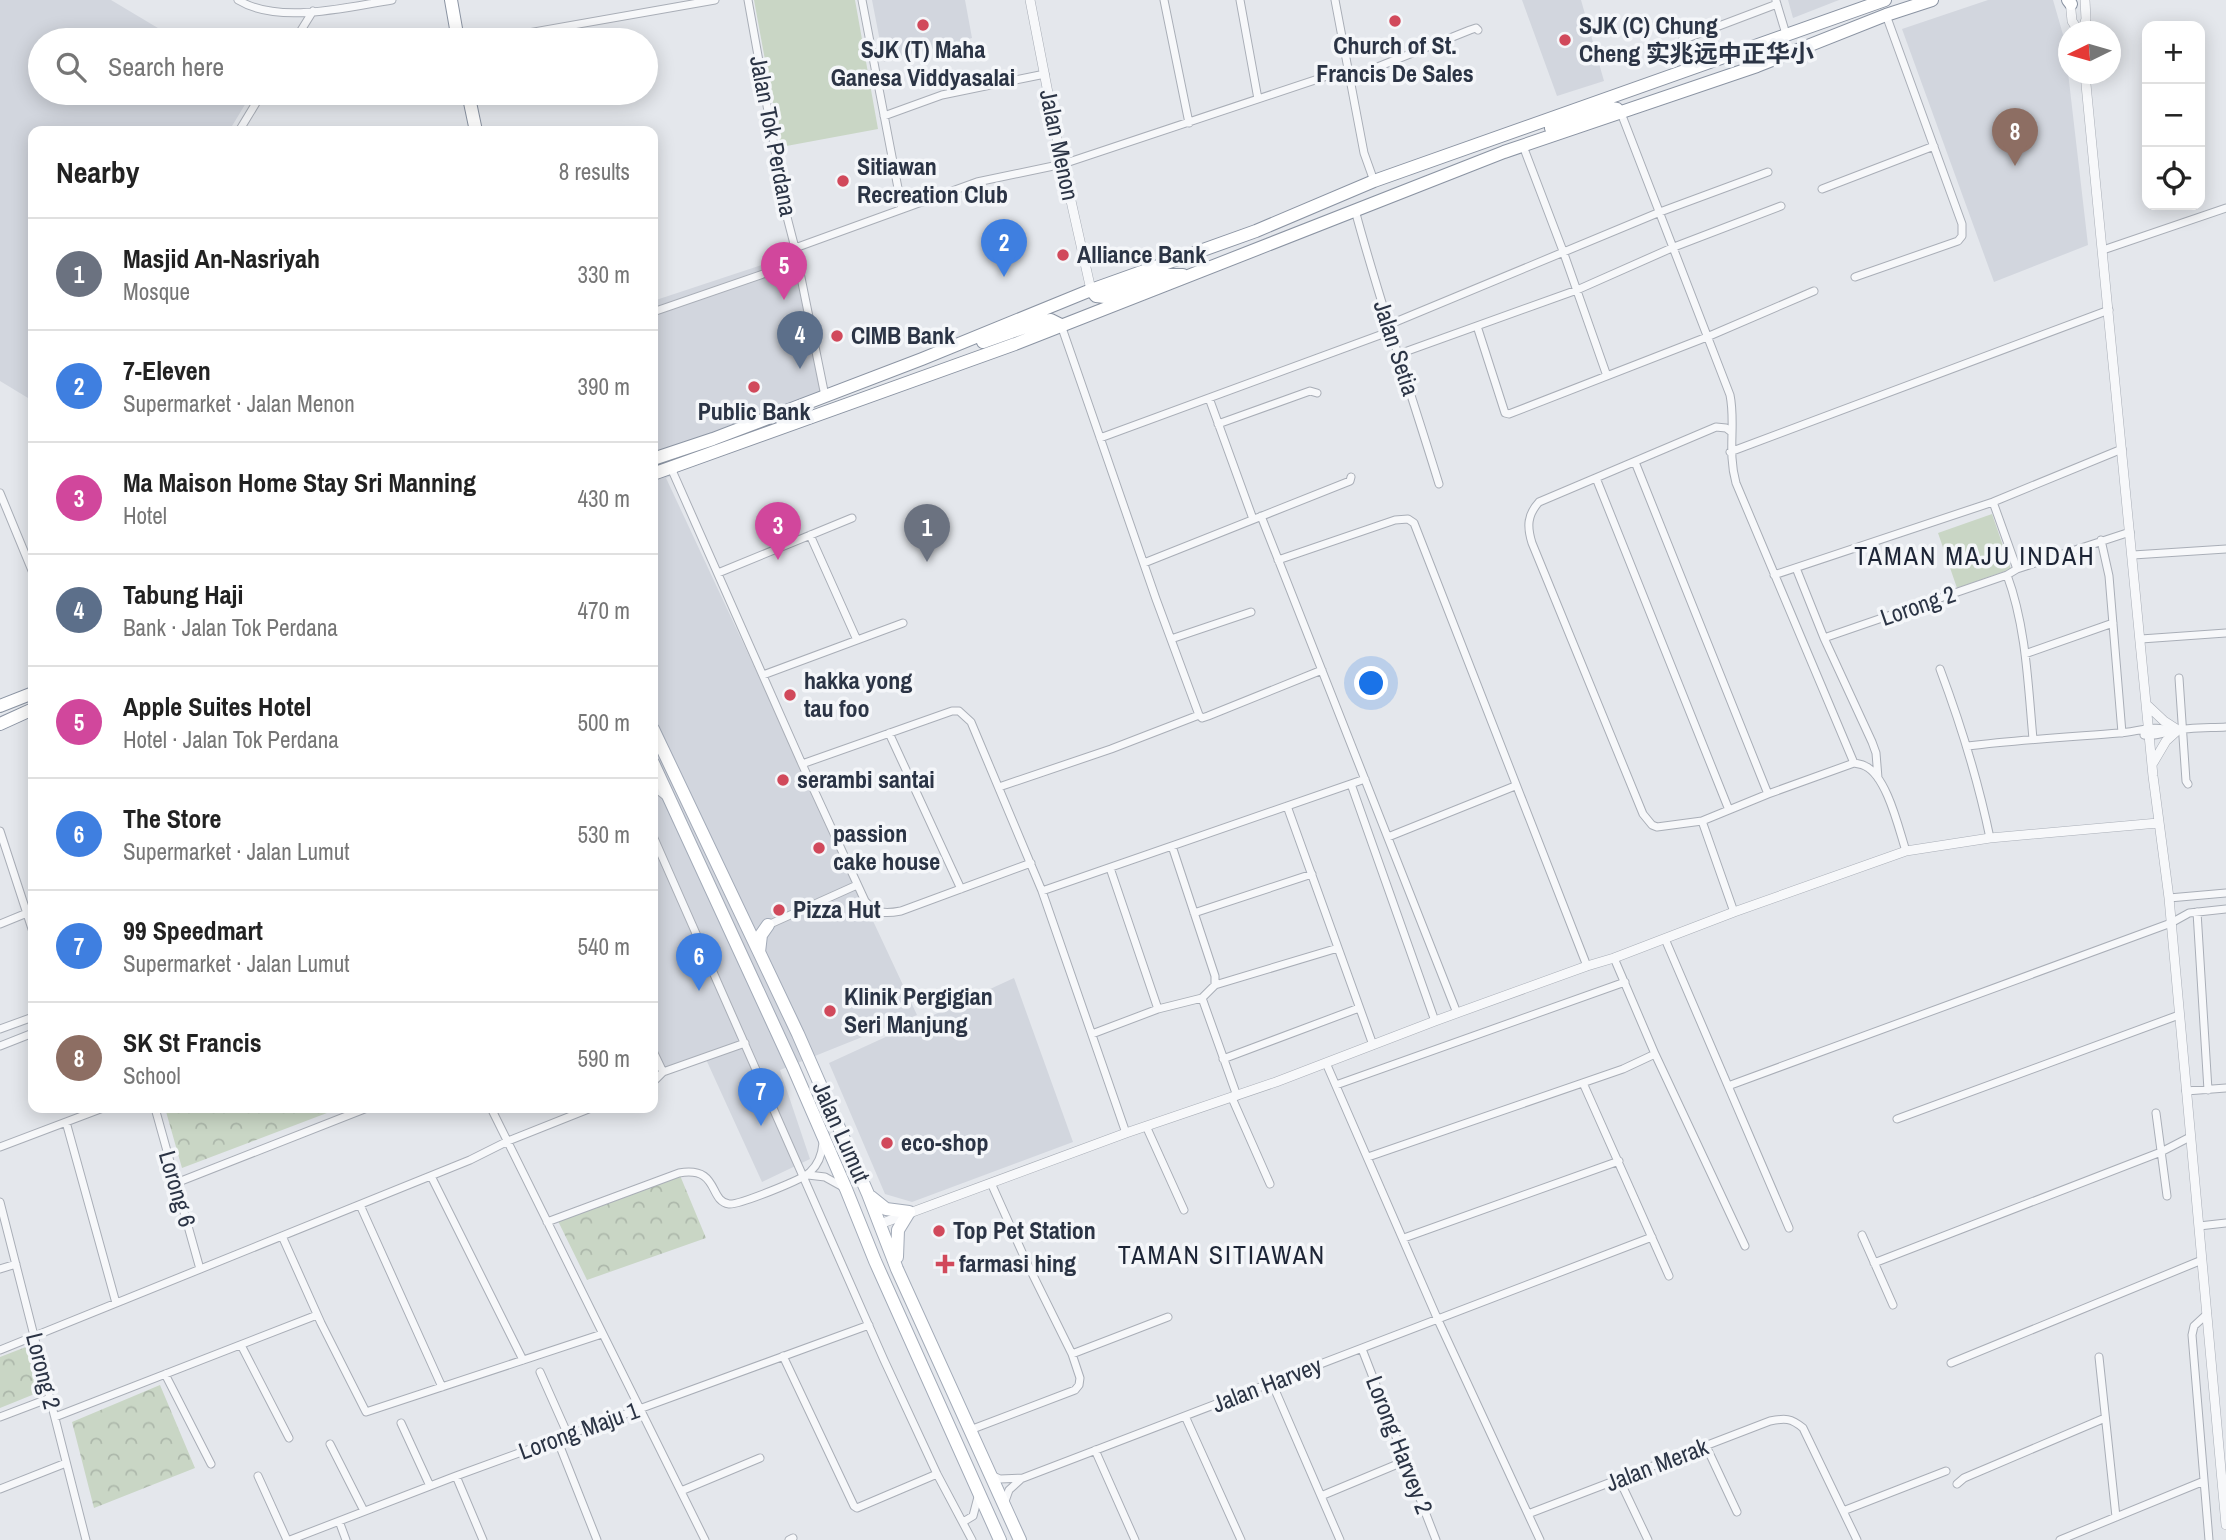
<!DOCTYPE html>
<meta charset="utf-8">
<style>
body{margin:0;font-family:"Archivo Narrow","Noto Sans SC",sans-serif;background:#f6f6f6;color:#222}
.controls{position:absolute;right:21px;top:21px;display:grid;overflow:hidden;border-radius:14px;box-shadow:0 4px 18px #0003}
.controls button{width:63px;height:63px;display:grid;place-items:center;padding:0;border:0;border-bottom:2px solid #e0e0e0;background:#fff;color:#222;font:35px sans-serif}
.compass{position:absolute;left:2058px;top:21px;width:63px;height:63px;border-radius:50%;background:#fff;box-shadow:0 4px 18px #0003;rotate:265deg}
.you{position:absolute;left:1372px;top:684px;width:24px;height:24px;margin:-18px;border:5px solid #fff;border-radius:50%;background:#1a73e8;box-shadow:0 0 0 10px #1a73e833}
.badge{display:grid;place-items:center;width:46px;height:46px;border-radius:50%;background:#7c3aed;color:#fff;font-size:23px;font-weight:700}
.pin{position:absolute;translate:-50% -58px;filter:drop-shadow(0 2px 4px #0008)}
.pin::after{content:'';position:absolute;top:37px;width:24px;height:21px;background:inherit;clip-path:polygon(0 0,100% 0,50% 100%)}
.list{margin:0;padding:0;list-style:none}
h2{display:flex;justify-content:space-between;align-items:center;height:91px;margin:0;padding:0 28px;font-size:30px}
h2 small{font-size:23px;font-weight:400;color:#767676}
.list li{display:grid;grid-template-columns:46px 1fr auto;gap:21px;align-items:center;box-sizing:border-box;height:112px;padding:0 28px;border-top:2px solid #e0e0e0}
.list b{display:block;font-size:26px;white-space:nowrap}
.list p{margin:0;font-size:23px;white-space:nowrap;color:#767676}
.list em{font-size:23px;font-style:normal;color:#767676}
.icon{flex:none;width:38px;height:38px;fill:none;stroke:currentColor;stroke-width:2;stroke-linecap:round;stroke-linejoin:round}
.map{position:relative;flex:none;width:2226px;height:1540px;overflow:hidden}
.search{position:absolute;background:#fff;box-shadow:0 4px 18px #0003;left:28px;top:28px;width:630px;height:77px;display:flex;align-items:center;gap:18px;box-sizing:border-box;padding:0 24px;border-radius:38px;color:#767676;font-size:26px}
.panel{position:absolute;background:#fff;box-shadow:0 4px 18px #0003;left:28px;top:126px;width:630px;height:987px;border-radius:14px}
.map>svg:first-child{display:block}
.built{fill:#d2d6de}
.grass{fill:#c9d6c5}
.park{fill:url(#park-crowns)}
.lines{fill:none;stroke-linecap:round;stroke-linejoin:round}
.minor-casing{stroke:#a9aeb7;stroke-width:9}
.tertiary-casing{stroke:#a9aeb7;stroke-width:10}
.primary-casing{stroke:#a3abb8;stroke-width:14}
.trunk-casing{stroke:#8b94a3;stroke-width:14}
.minor{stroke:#f7f8fa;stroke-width:7}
.tertiary{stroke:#f7f8fa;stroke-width:9}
.primary{stroke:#fff;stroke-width:12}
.trunk{stroke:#fff;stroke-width:12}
.poi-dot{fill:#d1495b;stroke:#f4f6f9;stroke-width:2.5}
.labels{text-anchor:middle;stroke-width:7;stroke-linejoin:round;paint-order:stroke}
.poi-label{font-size:24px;font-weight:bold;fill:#2b3445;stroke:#f4f6f9;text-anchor:start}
.street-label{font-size:24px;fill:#2b3445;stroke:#f4f6f9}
.neighbourhood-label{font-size:26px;letter-spacing:2px;fill:#1d2536;stroke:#f4f6f9}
</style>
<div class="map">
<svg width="2226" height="1540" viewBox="0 0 2226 1540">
<defs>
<pattern id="park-crowns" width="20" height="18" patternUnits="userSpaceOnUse" patternTransform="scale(1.75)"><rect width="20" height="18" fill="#c9d6c5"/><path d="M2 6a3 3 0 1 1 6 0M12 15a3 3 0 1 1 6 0" fill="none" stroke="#adb8ab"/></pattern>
</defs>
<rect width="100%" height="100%" fill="#e4e7ec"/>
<!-- built -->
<path class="built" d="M0 0H111L178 40H40V93H252L229 131H33V401L0 381Z
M872 0H965L972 38 884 62Z
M1522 0H1581L1604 81 1557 96Z
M1788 0H1839L1793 18Z
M1988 0H2053L2064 38 2088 245 1994 282 1902 29Z
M792 255 823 403 666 478 917 1015 780 1070 810 1159 762 1182 704 1055 655 1075 653 1071V301Z
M1014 978 1073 1142 912 1202 885 1194 829 1063Z"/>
<!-- grass -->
<path class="grass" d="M754 0H855L878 129 781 147Z
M1992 514 2011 569 1957 588 1938 533Z"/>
<!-- park -->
<path class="park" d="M165 1108H340L182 1168Z
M679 1173 706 1238 587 1280 557 1219Z
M31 1345 42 1391 0 1408V1357Z
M160 1385 195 1468 94 1508 72 1422Z"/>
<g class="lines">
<!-- minor casing -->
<g class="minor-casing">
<path id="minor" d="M238 0C279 25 347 7 392 0
M748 0 787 217 795 248 825 396
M862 0 902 209
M1164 0 1189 123
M1240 0 1258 99
M1335 0 1364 153 1374 181
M1776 1 1786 34
M295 40 313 11
M488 40 715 0
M1682 40 1777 4
M1350 78 1470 30 1476 28 1478 30
M1621 113 1730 395C1736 424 1727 451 1736 483L1854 763
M884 116 942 95 1045 74
M239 131 262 93
M1523 146 1563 251 1607 376
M1822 189 1934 146
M1355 210C1380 303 1411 393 1439 484
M795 248 977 182 1063 164 1348 69
M2103 250 2226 208
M1855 277 1958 241 1962 236V224L1886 15
M653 312 798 262
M1061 325 1156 599 1199 715
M1388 325 1660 212 1768 172
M1477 326 1505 413 1509 414 1707 337 1814 291
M1399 354 1577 290 1674 247 1781 206
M1209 398 1253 519
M1218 424 1310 391 1317 393
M1730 431 1726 428 1716 427 1539 502C1527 515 1527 527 1532 543L1643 814 1652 825 1657 827 1702 821 1768 794 1854 763C1858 764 1862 764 1865 766 1887 776 1899 830 1906 851
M1100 438 1391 331
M1730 452 2109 310
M1635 462 1768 794
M671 468 802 764 865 901C876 914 885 914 901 911L1031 863
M1596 478 1729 810
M0 493 33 573
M1993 502 2017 569
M1261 516 1457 1013
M810 535 857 640
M2101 540 2109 576 2122 733
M2133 555 2226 549
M1278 560 1395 520 1408 519 1414 523 1587 966
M1144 563 1350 481 1351 477
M1796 568 1824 638 1872 742 1876 753 1878 778
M718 573 852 518
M1774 575 1993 502 2122 449
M2007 575C2026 626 2028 684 2033 739
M1824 638 2007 575 2017 569 2130 532
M1171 639 1251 612
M2141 639 2226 633
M2025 654 2113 623
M1940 669C1961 725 1978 780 1990 838
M763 675 903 623
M2179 678 2186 781 2188 784
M889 733 961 889
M2144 735C2156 737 2162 733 2173 731 2189 727 2209 728 2226 727
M1968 746C2018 740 2068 737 2119 733 2137 732 2154 724 2172 731
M802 764 952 711H959L971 722 1042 891 1126 1133
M1351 784 1435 1021
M653 786 664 795
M999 787 1111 749 1199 715 1202 718 1208 716 1322 670
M1287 806 1373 1045
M1702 821 1734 912
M0 831 33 932
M653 836 884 1360 937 1474 972 1540
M1388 837 1515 786
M1172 846 1215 976V985
M1110 868 1158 1009
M1042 891 1365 779
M2169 898 2226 893
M2197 912 2208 1090
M1194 913 1312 874
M0 924 27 913
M768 925 857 885
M1665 939 1789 1228
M1614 958 1655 1054 1745 1246
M1202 998 1237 1096
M0 1029 33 1017
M1092 1034 1158 1009 1202 998 1215 985 1338 948
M0 1046 33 1033
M653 1051 663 1072
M1223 1059 1359 1008
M1326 1063 1438 1320 1540 1540
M653 1082 663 1072 745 1043
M1583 1083 1669 1276
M1336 1085 1625 982
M1728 1086 2171 923 2189 913 2226 909
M2186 1091 2226 1088
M1232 1098 1270 1184
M155 1108 200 1269
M491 1108 705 1540
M2156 1113 2167 1196
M1897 1119 2179 1015
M66 1122 116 1303
M1146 1126 1184 1210
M0 1147 103 1108
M1368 1157 1623 1069 1655 1054
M808 1175 825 1177 843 1187
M431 1176 523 1360
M176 1183 367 1108
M0 1202 86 1540
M360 1205 442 1387
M547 1222 679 1173C720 1166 708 1201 729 1204 739 1205 804 1179 810 1172 819 1164 822 1154 823 1143
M2199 1226 2226 1223
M1862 1235 1893 1305
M282 1236 321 1323 366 1412 602 1334
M1404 1238 1619 1161
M1874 1263 2161 1152 2190 1137
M0 1269 16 1264
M2207 1314 2194 1326 2192 1335 2209 1540
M241 1345 289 1438
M1362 1349 1436 1540
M0 1350 470 1160 508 1141 591 1108
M1072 1354 1168 1317
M783 1356 854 1506 857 1508 937 1474
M2099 1357 2116 1517
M1951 1363 2202 1260
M540 1372 568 1435
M165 1374 211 1464
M1272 1383 1340 1540
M1185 1416 1241 1540
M0 1417 50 1398
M55 1417 317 1315
M401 1423 430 1486
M970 1430 1075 1390 1079 1385 1080 1378 1072 1354 1026 1261 991 1183
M557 1439 597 1540
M330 1444 364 1511
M1706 1446 1737 1512
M1095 1450 1135 1540
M991 1475 1000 1479 1023 1478 1652 1237
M258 1476 287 1540
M456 1476 483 1540
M1619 1479 1648 1540
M1957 1484 1964 1478 2105 1418
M0 1489 66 1463
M681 1491 760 1458
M1321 1496 1405 1461
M1004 1504 1009 1490 1020 1480
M1843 1511 1946 1471
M1528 1514 1770 1421C1785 1418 1791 1418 1803 1428L1857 1540
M339 1521 346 1540
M963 1522 973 1516 978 1497
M290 1540 456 1476 869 1325
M789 1540 793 1538
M2060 1540 2204 1481"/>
</g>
<!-- tertiary casing -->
<g class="tertiary-casing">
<path id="tertiary" d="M1030 0 1056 134 1091 290
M2070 0 2072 21 2079 32
M2082 32 2086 19 2085 0
M2085 74 2153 776 2169 898 2226 1525
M2147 705 2164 721 2178 730 2166 741 2153 763
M880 1224 1126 1133 1276 1082 1435 1021 1587 966 1614 958 1734 912 1906 851 1990 838 2158 823"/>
</g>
<!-- primary casing -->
<g class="primary-casing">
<path id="primary" d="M653 729 798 1034 868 1194 897 1269 1020 1540
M653 763 793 1067 846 1189 875 1261 1000 1540
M759 952 761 935 768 925
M871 1197 886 1209 909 1212 898 1230 897 1257"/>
</g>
<!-- trunk casing -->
<g class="trunk-casing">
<path id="trunk" d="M451 0 458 40
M2068 0 2071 4
M468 93 476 131
M1551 128 1606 107 1617 109 1621 113
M1091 290 1096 296 1105 297 1166 275H1183
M983 342 1043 321 1051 320 1061 325
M653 459 713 439 922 359 1091 290 1256 231 1374 181 1885 0
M653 474 1015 344 1504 152 1757 66 1886 15 1932 0
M0 706 33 693
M0 724 33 709"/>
</g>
<!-- minor -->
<use href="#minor" class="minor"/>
<!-- tertiary -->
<use href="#tertiary" class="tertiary"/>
<!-- primary -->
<use href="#primary" class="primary"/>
<!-- trunk -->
<use href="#trunk" class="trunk"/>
</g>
<!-- markers -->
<g class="poi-dot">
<circle cx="1395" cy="21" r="7"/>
<circle cx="923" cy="25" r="7"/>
<circle cx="1565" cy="40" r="7"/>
<circle cx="843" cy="181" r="7"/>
<circle cx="1063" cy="255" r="7"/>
<circle cx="837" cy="336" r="7"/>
<circle cx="754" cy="387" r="7"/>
<circle cx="790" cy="695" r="7"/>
<circle cx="783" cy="780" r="7"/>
<circle cx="819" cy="848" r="7"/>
<circle cx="779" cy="910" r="7"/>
<circle cx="830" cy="1011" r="7"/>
<circle cx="887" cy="1143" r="7"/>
<circle cx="939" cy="1231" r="7"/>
<path d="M941.5 1253.5h7v7h7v7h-7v7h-7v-7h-7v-7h7z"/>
</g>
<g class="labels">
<!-- poi labels -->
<g class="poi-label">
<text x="1579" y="34">SJK (C) Chung<tspan x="1579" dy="28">Cheng 实兆远中正华小</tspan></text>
<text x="1395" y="54" text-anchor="middle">Church of St.<tspan x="1395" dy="28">Francis De Sales</tspan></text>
<text x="923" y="58" text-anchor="middle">SJK (T) Maha<tspan x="923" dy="28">Ganesa Viddyasalai</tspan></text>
<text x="857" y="175">Sitiawan<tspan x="857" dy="28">Recreation Club</tspan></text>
<text x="1077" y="263">Alliance Bank</text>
<text x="851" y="344">CIMB Bank</text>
<text x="754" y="420" text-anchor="middle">Public Bank</text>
<text x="804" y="689">hakka yong<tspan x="804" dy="28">tau foo</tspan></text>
<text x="797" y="788">serambi santai</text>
<text x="833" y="842">passion<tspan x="833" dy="28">cake house</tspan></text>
<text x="793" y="918">Pizza Hut</text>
<text x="844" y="1005">Klinik Pergigian<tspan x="844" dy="28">Seri Manjung</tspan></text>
<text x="901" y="1151">eco-shop</text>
<text x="953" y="1239">Top Pet Station</text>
<text x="959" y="1272">farmasi hing</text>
</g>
<!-- street labels -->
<g class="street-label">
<text transform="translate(773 136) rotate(79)" y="8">Jalan Tok Perdana</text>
<text transform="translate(1059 145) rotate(78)" y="8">Jalan Menon</text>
<text transform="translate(1396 348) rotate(72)" y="8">Jalan Setia</text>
<text transform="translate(1918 606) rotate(-19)" y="8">Lorong 2</text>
<text transform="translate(841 1132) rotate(66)" y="8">Jalan Lumut</text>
<text transform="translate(177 1189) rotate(74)" y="8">Lorong 6</text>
<text transform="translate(43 1371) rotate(76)" y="8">Lorong 2</text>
<text transform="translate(1267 1385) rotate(-21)" y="8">Jalan Harvey</text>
<text transform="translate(579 1431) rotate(-20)" y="8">Lorong Maju 1</text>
<text transform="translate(1399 1445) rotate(69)" y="8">Lorong Harvey 2</text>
<text transform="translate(1657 1465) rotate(-21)" y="8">Jalan Merak</text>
</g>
<!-- neighbourhood labels -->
<g class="neighbourhood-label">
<text x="1975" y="565">TAMAN MAJU INDAH</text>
<text x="1222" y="1264">TAMAN SITIAWAN</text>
</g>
</g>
</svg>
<div class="controls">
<button>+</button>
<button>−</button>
<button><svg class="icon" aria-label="locate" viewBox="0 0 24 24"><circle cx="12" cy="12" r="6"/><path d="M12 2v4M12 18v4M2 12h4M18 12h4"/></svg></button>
</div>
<svg class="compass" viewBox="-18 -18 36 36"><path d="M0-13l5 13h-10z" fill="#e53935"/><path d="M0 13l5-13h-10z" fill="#767676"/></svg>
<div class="you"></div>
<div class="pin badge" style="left:927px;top:562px;background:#6b7280">1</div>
<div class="pin badge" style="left:1004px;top:277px;background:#3f7fe0">2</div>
<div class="pin badge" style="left:778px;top:560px;background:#d1479c">3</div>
<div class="pin badge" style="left:800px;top:369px;background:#5c6f8a">4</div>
<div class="pin badge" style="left:784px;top:300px;background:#d1479c">5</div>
<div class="pin badge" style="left:699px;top:991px;background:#3f7fe0">6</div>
<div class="pin badge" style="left:761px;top:1126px;background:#3f7fe0">7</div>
<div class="pin badge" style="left:2015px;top:166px;background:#8d6e63">8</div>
<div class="search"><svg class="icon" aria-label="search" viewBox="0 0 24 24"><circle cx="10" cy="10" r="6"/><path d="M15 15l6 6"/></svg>Search here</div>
<section class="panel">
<h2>Nearby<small>8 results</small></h2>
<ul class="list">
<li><span class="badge" style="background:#6b7280">1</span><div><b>Masjid An-Nasriyah</b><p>Mosque</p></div><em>330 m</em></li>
<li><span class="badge" style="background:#3f7fe0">2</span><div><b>7-Eleven</b><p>Supermarket · Jalan Menon</p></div><em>390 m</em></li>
<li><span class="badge" style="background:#d1479c">3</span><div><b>Ma Maison Home Stay Sri Manning</b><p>Hotel</p></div><em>430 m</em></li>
<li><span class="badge" style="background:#5c6f8a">4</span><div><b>Tabung Haji</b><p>Bank · Jalan Tok Perdana</p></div><em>470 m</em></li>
<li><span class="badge" style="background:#d1479c">5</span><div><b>Apple Suites Hotel</b><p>Hotel · Jalan Tok Perdana</p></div><em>500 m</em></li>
<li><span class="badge" style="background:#3f7fe0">6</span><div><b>The Store</b><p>Supermarket · Jalan Lumut</p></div><em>530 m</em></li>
<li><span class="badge" style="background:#3f7fe0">7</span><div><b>99 Speedmart</b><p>Supermarket · Jalan Lumut</p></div><em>540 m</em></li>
<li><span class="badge" style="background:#8d6e63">8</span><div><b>SK St Francis</b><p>School</p></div><em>590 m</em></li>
</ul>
</section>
</div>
